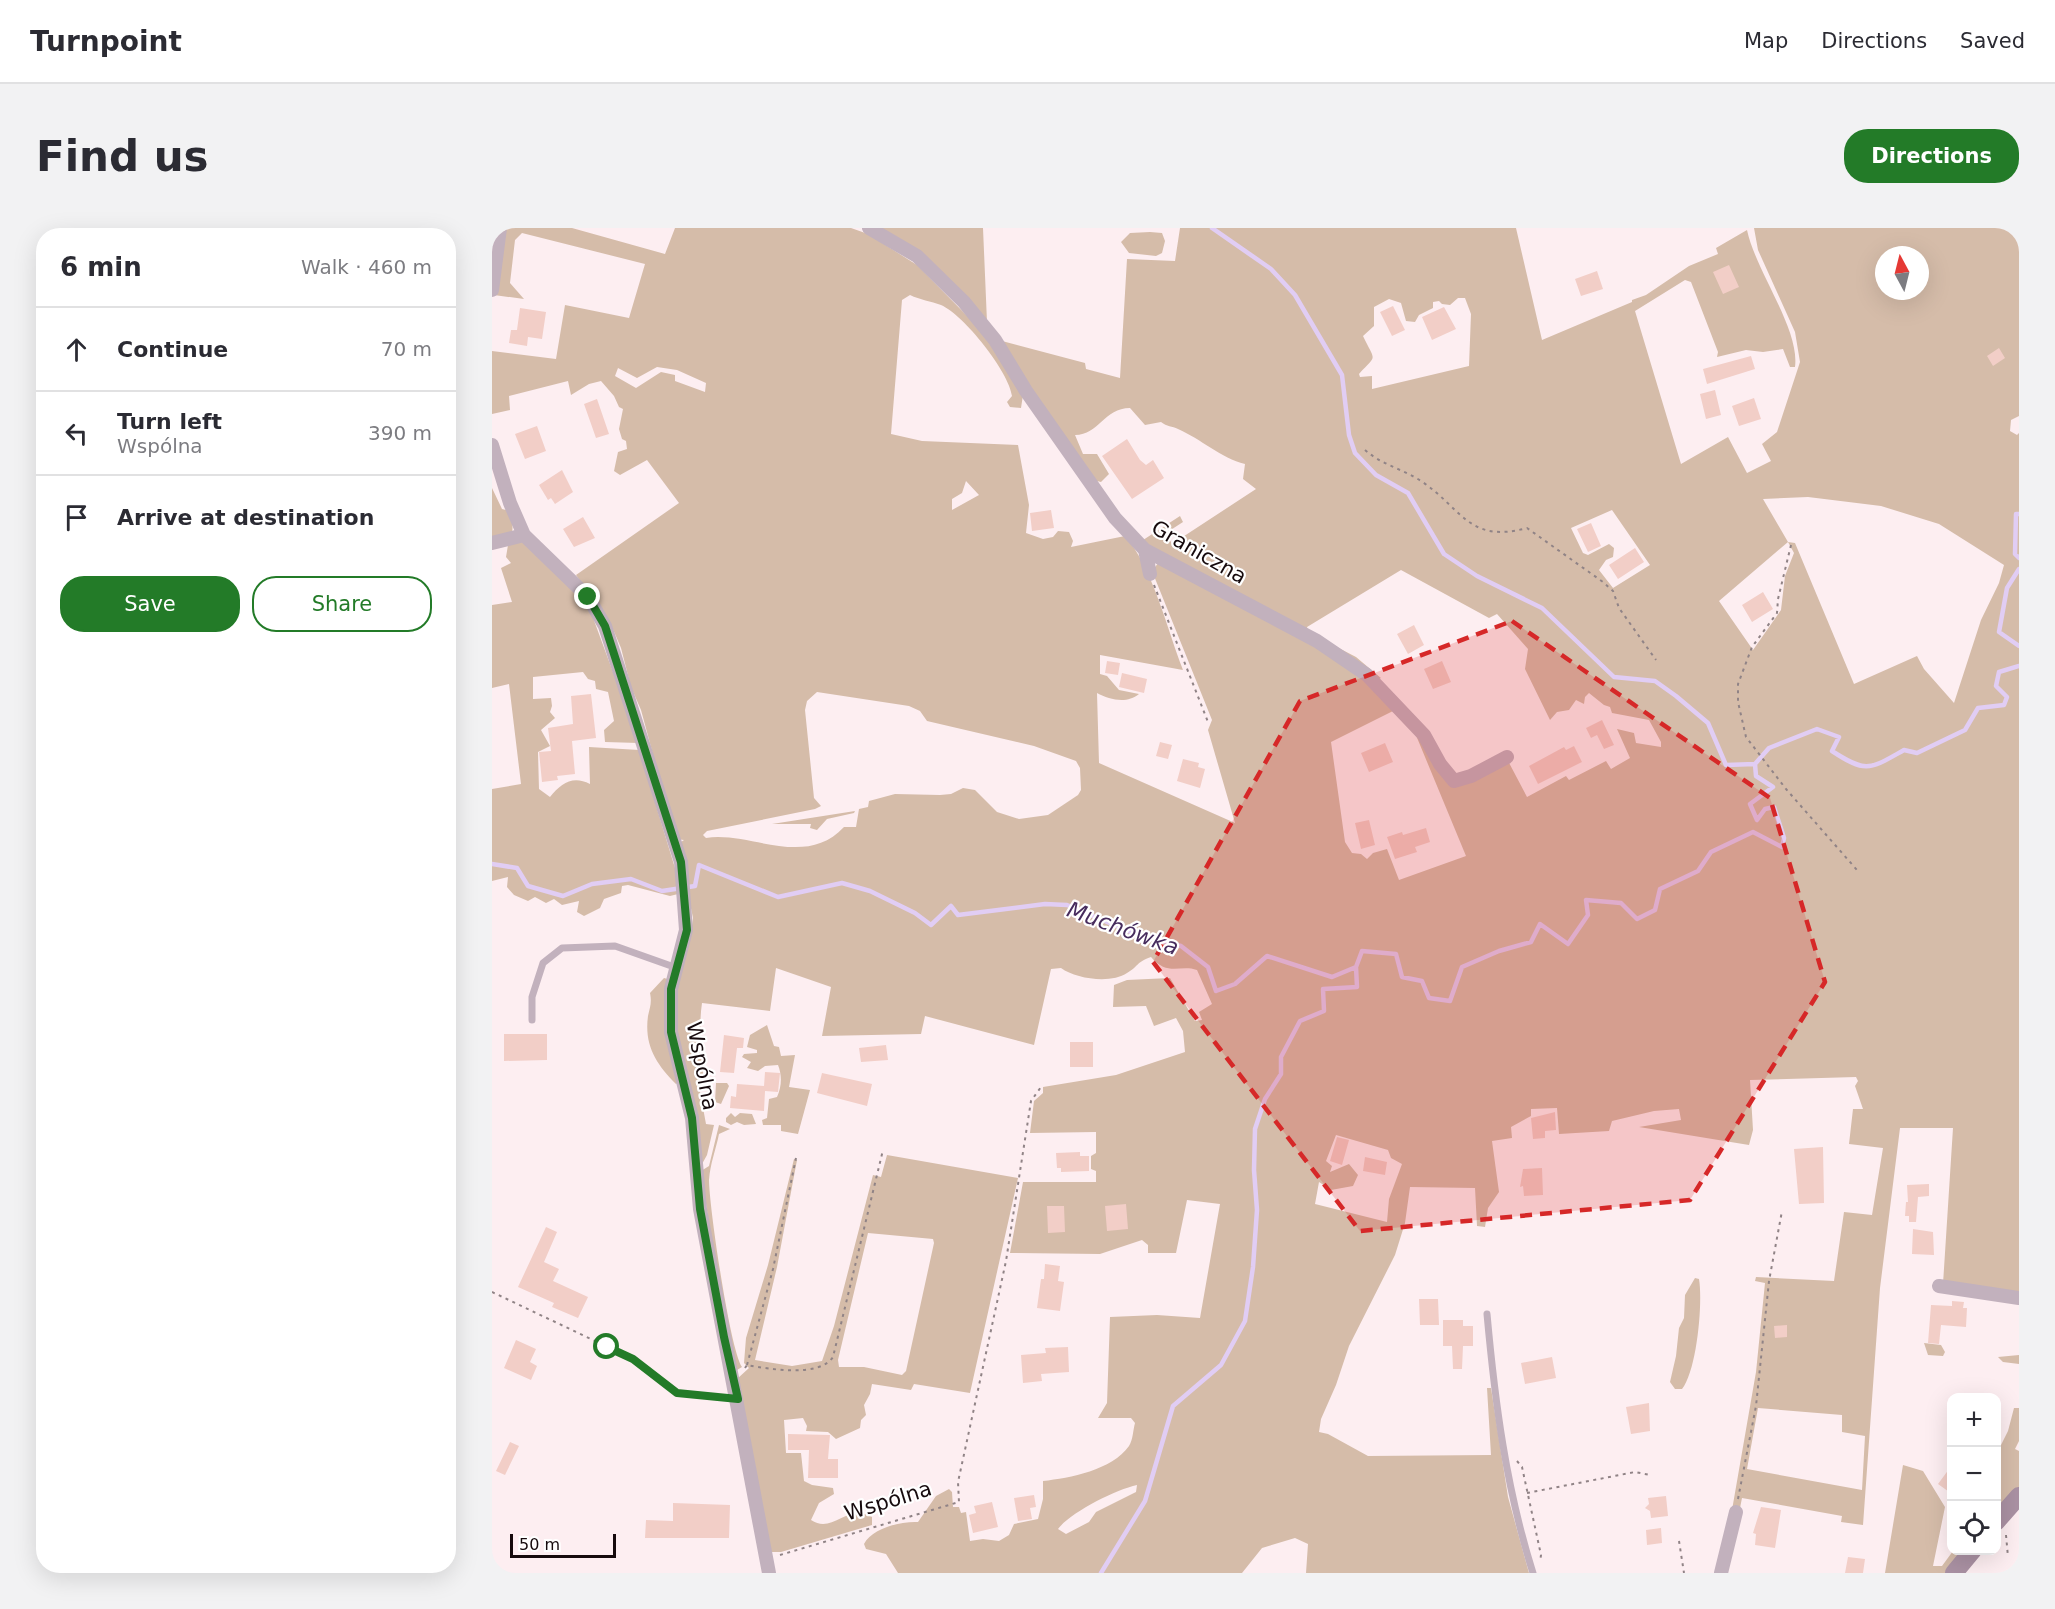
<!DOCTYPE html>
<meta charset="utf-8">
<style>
body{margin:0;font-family:"DejaVu Sans",sans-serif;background:#f2f2f3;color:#2b2b33}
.controls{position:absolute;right:18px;bottom:18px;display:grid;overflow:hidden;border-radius:12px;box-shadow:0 6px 24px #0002}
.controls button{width:54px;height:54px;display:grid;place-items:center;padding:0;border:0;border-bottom:2px solid #e1e1e2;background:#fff;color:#2b2b33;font:30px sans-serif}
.compass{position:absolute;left:1383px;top:18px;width:54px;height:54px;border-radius:50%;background:#fff;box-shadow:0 6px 24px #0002;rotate:353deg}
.scale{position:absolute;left:18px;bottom:15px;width:106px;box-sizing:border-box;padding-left:6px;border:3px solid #160a0d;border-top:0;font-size:16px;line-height:21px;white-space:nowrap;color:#160a0d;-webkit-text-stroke:4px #fff;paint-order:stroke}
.stop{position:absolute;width:18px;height:18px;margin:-14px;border:4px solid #237b28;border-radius:50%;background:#fff}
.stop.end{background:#237b28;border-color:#fff;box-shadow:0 2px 6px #0008}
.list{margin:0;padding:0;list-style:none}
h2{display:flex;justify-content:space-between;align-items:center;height:78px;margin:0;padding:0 24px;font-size:26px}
h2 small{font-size:20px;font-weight:400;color:#7c7c81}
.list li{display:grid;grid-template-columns:39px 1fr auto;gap:18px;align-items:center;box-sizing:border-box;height:84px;padding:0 24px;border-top:2px solid #e1e1e2}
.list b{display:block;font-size:22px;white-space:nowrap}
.list p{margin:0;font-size:20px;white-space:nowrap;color:#7c7c81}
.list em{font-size:20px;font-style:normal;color:#7c7c81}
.actions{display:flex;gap:12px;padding:18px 24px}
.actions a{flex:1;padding:14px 0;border:2px solid #237b28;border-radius:24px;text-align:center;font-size:21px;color:#237b28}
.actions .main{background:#237b28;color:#fff}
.icon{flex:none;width:33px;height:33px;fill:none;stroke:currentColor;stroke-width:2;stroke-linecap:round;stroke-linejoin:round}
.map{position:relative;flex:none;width:1527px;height:1345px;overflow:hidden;border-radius:24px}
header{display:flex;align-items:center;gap:36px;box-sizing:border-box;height:84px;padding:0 30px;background:#fff;border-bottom:2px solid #e1e1e2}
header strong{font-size:28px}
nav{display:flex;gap:33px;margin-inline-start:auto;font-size:21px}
.intro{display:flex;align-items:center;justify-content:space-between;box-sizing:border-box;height:144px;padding:0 36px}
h1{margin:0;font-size:42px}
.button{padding:15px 27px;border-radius:24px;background:#237b28;color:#fff;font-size:21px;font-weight:700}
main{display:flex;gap:36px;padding:0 36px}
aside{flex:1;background:#fff;border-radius:24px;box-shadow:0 6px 24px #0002}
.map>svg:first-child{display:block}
.green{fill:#d5bca9;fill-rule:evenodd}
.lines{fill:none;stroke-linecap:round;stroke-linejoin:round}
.stream{stroke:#e1cdf4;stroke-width:4.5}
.building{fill:#f2cec7}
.path{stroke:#908386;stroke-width:2;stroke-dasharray:3 4.5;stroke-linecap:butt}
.lane{stroke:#c2b1bd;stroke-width:7}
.street{stroke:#c2b1bd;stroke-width:14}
.secondary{stroke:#aa91a3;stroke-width:18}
.route{stroke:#237b28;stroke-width:8}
.marked{fill:#d62828;fill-opacity:0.2;stroke:#d62828;stroke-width:4.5;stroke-dasharray:12 8;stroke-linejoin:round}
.labels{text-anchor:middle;stroke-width:4.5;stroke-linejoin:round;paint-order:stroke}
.street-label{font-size:21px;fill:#160a0d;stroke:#fff}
.water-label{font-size:22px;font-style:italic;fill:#472c5d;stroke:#fff}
</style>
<header>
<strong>Turnpoint</strong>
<nav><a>Map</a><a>Directions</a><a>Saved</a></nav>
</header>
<div class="intro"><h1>Find us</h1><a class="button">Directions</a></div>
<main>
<aside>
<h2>6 min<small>Walk · 460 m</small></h2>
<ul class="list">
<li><svg class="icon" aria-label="ahead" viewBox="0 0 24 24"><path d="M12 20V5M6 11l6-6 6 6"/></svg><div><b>Continue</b></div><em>70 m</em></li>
<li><svg class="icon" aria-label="left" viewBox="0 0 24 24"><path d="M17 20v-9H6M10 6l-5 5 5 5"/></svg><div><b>Turn left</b><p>Wspólna</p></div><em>390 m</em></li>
<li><svg class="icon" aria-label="arrive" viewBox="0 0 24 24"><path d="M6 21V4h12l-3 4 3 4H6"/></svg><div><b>Arrive at destination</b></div></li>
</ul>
<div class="actions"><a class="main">Save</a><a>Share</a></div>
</aside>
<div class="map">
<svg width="1527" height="1345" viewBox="0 0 1527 1345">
<rect width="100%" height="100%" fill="#fdeef1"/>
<!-- green -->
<path class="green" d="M12 0H80L173 26 183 0H359L376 6 425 37 490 103 531 167 529 180 518 179 515 174 520 168C517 144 472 87 449 77 439 73 428 72 418 67L410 72 399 206 430 213 526 217 537 277 534 305 551 311 561 309 566 303 577 304 581 313 579 319 633 308C661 340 675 401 691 442L608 427V446L615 448 627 462 647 466C635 476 618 472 605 465L607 535 743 595 716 502 720 492 660 343 667 334 849 433 905 481 839 514 853 614 860 625 869 626 875 631 881 625 895 621 907 652 974 628 921 500 958 554 1015 531 1035 569 1074 548 1077 552 1114 533 1119 541 1138 530 1125 501 1142 505 1144 515 1169 519V514L1157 492 1120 485 1118 479 1112 477 1097 465 1093 469 1092 476 1084 472 1077 482 1065 484 1058 492 1033 441 1036 421 1005 386 997 390 909 342 815 399 816 404 864 429 889 450 885 452 648 314 688 288 691 294 674 305 680 316 764 261 751 251 753 236C729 230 709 211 686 201 680 198 675 199 669 194L653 197 638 180C612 180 607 207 583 207L591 226H605L617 246 609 254 601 252 473 73 380 0H491L495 94 510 113 593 135 594 141 628 150 635 31 683 33 688 0H1024L1050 112 1140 74V72L1154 67 1197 38 1226 26 1224 20 1255 2C1264 44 1308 101 1303 139H1298L1291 121 1271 124 1254 122 1225 129 1226 124 1199 54 1193 52 1143 83 1189 236 1236 209 1255 245 1279 233 1270 216 1285 204 1308 134 1303 104 1266 22 1262 0H1527V188L1519 192 1518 203 1525 207 1527 205V1067L1451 1056 1461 900H1408L1388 1060 1371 1297 1349 1294 1350 1288 1250 1270 1247 1285 1240 1282 1264 1144 1273 1055 1263 1053 1264 1049 1342 1053 1352 984 1380 987 1391 920 1357 916 1361 881H1371L1363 858 1366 853 1364 849 1258 852 1261 902 1257 917 1147 899 1189 892 1187 881 1162 883 1120 893 1117 903 1067 906 1065 880 1039 881V888L1019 899 1020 910 1000 913 1007 964 996 980 993 999 985 998 983 960 918 959 913 995 903 1027 857 1118 844 1157 829 1191 827 1204 836 1206 876 1228 999 1227 995 1160H999L1016 1269 1037 1345H814L816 1316 803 1310 770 1320 750 1345H406L394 1326 374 1321 372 1316C380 1300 410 1293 426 1294L444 1268 457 1261 460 1264 461 1279H467L469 1285 474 1284 478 1313 491 1311 507 1313 517 1307 522 1296 546 1291 551 1271V1253C578 1250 620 1242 637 1218 641 1212 641 1202 643 1195L639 1190H606L615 1175 618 1089 665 1087 708 1090 728 976 695 972 684 1025H656V1017L650 1012 608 1026 518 1025 531 954H604V943L599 941V928L604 925V904L538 905 542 873 551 865V859L624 847 693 824 691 803 684 790 662 798 654 778 621 779 622 757 635 752 678 750 703 793 710 792 707 784 720 776 705 742C688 736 676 749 659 729 643 735 647 738 635 745 619 756 584 751 569 740L559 741 542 817 433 788 429 806 330 808 339 759 284 740 278 783 210 775C206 802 211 820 211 846L206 853 214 896 222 897 215 927 210 936 183 810V764L198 712 201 690 186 616 192 612 184 611 149 482 139 459 129 420 120 399 84 347 187 275 155 232 128 247 122 243 126 224 135 221 134 213 130 211 127 201 131 181 127 179 122 168 109 153 97 156 79 167 76 153 17 168 18 182 0 186V123L64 131 73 77 137 90 153 36 30 5 23 12 18 55 32 71 2 67ZM1392 27H1428V63H1392ZM966 70H973L979 86 977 138 880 161V148L868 149 867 146C885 126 884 135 871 108L882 98V79L897 71 909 75 914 93 923 94 927 87 941 80V74L947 73 950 76 958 77ZM165 139 185 142 214 155 213 164 183 153V147L169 144 144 160 123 148 126 140 145 150ZM474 253 487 267 460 282V271L470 265ZM1316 269 1389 278 1447 296 1512 337 1507 355 1489 392 1462 475 1432 441 1425 428 1362 456 1303 315 1296 314 1271 271ZM1120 282 1158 337 1121 360 1107 342 1114 332 1121 329 1122 320 1117 316 1096 327 1091 325 1079 300ZM1296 314 1302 325 1293 348 1289 382 1261 422 1227 373ZM325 464 417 478 428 483 435 493 542 518 584 533 588 540 589 562 586 567 556 587 527 591 505 584 483 562 471 560 459 566 448 567 403 566 377 573 376 579 367 581 364 599H352C313 641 258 603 214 610L211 607 215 603 323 581 329 578 322 570 313 482 315 473ZM844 907 896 922 899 930 910 936 897 971 895 994 823 976 827 954 839 962 861 958 866 947 857 936 838 944 840 938 834 933ZM1266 1180 1350 1187V1204L1373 1208 1370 1262 1255 1241ZM645 1257 644 1264 604 1284 597 1294 574 1306 566 1301C579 1284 623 1262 645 1257Z
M658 4 670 5 673 13 670 25 664 28 637 25 629 14 638 5Z
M0 260 10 281 14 282C18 290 22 295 20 304L0 310Z
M29 314 36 315 88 366 100 387 147 515 113 514 112 502 122 493 116 464 104 461 103 453 96 451 91 444 41 449V471L59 470 60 478 58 484 63 490 49 502 58 518 46 524 47 561 58 569C69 555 81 547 98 556L97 519 147 522 183 640 186 666 178 668 136 657 130 658 129 665 112 671 108 680 92 688 85 684 87 673 70 677 62 671 54 675 43 669 36 673 22 667 15 659 16 649 0 653V561L29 556 17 456 0 460V377L20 374 9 340 19 335 14 329 16 317Z
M363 583 362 585 335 591 325 602 318 600 319 596H280Z
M172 750 179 752 187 854 184 856C164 836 152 817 156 788 158 779 160 775 158 765Z
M275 797 282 818 287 819 289 828 303 827 297 859 318 862 306 906 289 903V897H271L270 892 275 890 277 871 285 869C290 858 290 847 286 837L273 838 266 843 255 840 259 834 250 829 252 826 265 825V822L255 819 258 807Z
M224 855H235L237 858 229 876 223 874Z
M239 885 243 889 248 885 260 886 264 896 252 897 245 894 239 897 234 894V890Z
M227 897 238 901 227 906C224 921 218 936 217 952 217 977 238 1122 250 1139L245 1142 225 1048 209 943 217 938Z
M395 927 526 950 478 1165 422 1156 419 1162 380 1156 378 1166 372 1177 374 1187 369 1192 368 1200 344 1211 336 1204 314 1203 315 1198 311 1190 292 1192 294 1225H309L312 1253 320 1257 341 1260 342 1266 327 1275 319 1292C341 1307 355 1274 380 1289V1297L289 1324H279L245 1151 257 1140 252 1135 254 1110 276 1037 302 931 305 932 285 1039 263 1132 300 1138 330 1133 342 1098 381 947 389 949ZM376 1005 441 1011 442 1015 414 1143 410 1147 372 1139H347L346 1132Z
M1203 1050 1207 1051C1211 1074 1205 1142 1190 1161H1183L1178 1154 1184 1128 1187 1100 1192 1090 1193 1067Z
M1432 1115 1449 1117 1453 1124 1451 1128 1436 1127Z
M1527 1127V1136L1511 1134 1506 1129Z
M1522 1180H1527V1213L1523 1221 1527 1223V1259L1505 1286V1225L1516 1203Z
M1411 1237 1431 1243 1453 1279 1441 1338H1450L1461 1323H1476L1458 1345H1393Z"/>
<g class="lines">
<!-- stream -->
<path class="stream" d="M720 0 779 41 803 67 850 147 857 207 863 225 884 247 916 265 952 326 985 348 1050 380 1122 449 1163 453 1184 468 1216 495 1234 537 1263 536
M1527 286H1524L1523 326 1527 330
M1527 341 1515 360 1507 404 1527 418
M0 636 25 640 36 658 71 668 100 656 139 651 170 663 203 658 207 637 286 669 350 655 378 663 423 685 439 697 459 678 466 687 553 676 575 677 648 708 689 718 716 739 724 763 743 756 775 728 840 749 864 739 870 723 904 726 910 749 930 753 937 770 958 773 970 739 1007 723 1039 714 1048 696 1076 716 1096 687 1094 672 1129 675 1145 691 1163 682 1168 661 1206 643 1219 624 1261 604 1290 619 1292 610 1282 579 1273 581 1265 592 1258 576 1281 559 1264 548 1263 536 1277 520 1325 501 1347 509 1340 523C1375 546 1378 541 1412 522L1425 525 1473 502 1486 480 1512 477 1515 469 1504 458 1507 444 1527 438
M609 1345 653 1273 681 1178 729 1137 753 1093 761 1039 765 982 762 942 763 901 773 871 789 846V829L808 793 832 783 831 761 865 759 864 739"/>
</g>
<!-- building -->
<path class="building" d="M1237 37 1247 59 1231 66 1221 44Z
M1105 43 1111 61 1089 68 1083 51Z
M901 78 913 102 900 108 888 84Z
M952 79 964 101 940 112 930 89Z
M28 80 54 84 50 111 36 109 35 118 17 115 19 102H25Z
M1507 120 1513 130 1501 138 1495 128Z
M1259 128 1263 141 1215 156 1211 141Z
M1223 162 1229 187 1214 191 1208 166Z
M1262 170 1269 191 1247 198 1240 178Z
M105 171 117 206 104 210 92 176Z
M45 198 54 223 33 231 23 206Z
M635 211 648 232 654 237 661 232 672 250 640 271 610 228Z
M70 242 81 264 63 276 59 270 56 272 47 257Z
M559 282 562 300 540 303 538 285Z
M91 289 103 310 82 319 71 301Z
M1099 295 1109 318 1096 324 1085 301Z
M1143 320 1152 334 1126 351 1117 337Z
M1271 364 1281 381 1260 394 1250 377Z
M922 397 932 417 916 426 905 406Z
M615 433 628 435 626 447 613 445Z
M950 433 959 454 941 461 932 441Z
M630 445 655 451 652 465 627 459Z
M99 466 104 510 80 513 83 546 65 548 66 552 50 554 47 524 59 523 56 500 81 496 79 468Z
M1110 492 1122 517 1112 521 1105 507 1099 510 1094 500Z
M668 514 680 517 676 531 664 528Z
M893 515 901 534 877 544 869 525Z
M1082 518 1090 534 1046 556 1037 538 1072 519 1074 522Z
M691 531 707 535 706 539 713 541 708 560 685 553Z
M877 592 883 617 869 621 863 595Z
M934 600 938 614 923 619 925 624 903 631 895 609 910 604 911 607Z
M12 806H55V832L12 833Z
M232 807 252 810 251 820H245L242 845 228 844Z
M578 814H601V839H578Z
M394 817 396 832 369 834 367 820Z
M273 844 288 845 286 864 273 863 272 883 238 880 239 868 244 869 245 856 272 858Z
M330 845 380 856 375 878 325 865Z
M1063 884 1064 902 1053 903V910L1041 911 1039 890Z
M845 909 857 912 850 937 838 933Z
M1331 919 1332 975 1307 976 1302 921Z
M588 924V928H597V943L569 944V940H565L564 925Z
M873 929 895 934 893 947 871 943Z
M1050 940 1051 967 1032 968 1031 958 1028 959 1031 941Z
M1437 956V968L1426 969 1424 994H1417V988H1413L1414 974H1416L1415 957Z
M634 976 636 1001 615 1003 613 978Z
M555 978H572L573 1004 556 1005Z
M54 999 65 1004 52 1034 67 1041 61 1053 96 1069 86 1090 60 1079 62 1075 26 1059Z
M1421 1001 1441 1004 1442 1027 1420 1026Z
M553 1036 568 1038 566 1053 572 1054 568 1083 545 1080 549 1051H552Z
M927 1071H946L947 1097H928Z
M1460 1073 1472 1074 1471 1080H1475L1474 1099 1449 1097 1447 1116 1436 1115 1439 1077 1460 1078Z
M951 1092H971V1098H981V1118H971L970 1141H961L960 1118H951Z
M1295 1097V1109L1283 1110 1282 1098Z
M24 1112 44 1121 38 1134 45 1138 39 1152 12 1140Z
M576 1119 577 1144 549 1146 550 1153 531 1155 529 1127 554 1125 553 1120Z
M1060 1129 1064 1150 1033 1156 1029 1135Z
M1157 1175 1158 1203 1139 1206 1134 1179Z
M296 1206 338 1207 336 1231H346V1250H316L317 1222H296Z
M18 1214 27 1218 13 1247 4 1243Z
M1460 1237V1266L1446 1256Z
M542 1267 544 1279 538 1280 540 1291 526 1293 522 1270Z
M1174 1268 1176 1288 1159 1290 1158 1283 1153 1280 1157 1276 1156 1270Z
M500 1274 506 1299 481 1305 477 1287 484 1285 482 1278Z
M181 1275 238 1277 237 1310H153L154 1292 181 1293Z
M1269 1279 1289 1282 1283 1320 1263 1317 1264 1306 1261 1305Z
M1169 1300 1170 1315 1155 1317 1154 1302Z
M1356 1329 1373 1331 1371 1345H1353Z"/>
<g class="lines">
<!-- path -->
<path class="path" d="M873 222C890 237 911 241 929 253 970 280 976 316 1035 300L1111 354 1121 363 1127 380 1164 432
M1299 317 1286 371 1285 385 1260 419 1246 456V474L1254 509 1294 561 1365 642
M662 357 716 494
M0 1064 141 1131 185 1165 231 1170
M255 1137 281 1041 304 930
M253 1140 255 1137C277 1141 327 1150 341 1129L391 922
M1025 1233 1030 1239 1049 1327 1048 1334
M1035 1265 1143 1244 1158 1247
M1246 1271 1264 1178 1277 1053 1290 983
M1514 1307 1516 1329
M1187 1313 1192 1345
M288 1327 467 1274 466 1254 514 1033 539 873 549 859"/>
<!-- lane -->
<path class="lane" d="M40 792V769L51 735 70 720 123 718 185 740
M995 1086C1003 1174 1014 1260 1041 1345"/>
<!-- street -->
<path class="street" d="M377 0 425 28 472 74 503 112 534 163 623 290 653 322 825 413 875 447 932 507 948 536 962 553 979 548 1015 529
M0 62 8 0
M0 217 18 275 32 307 96 369 113 398 189 634 194 702 179 761V804L200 890 208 981 277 1345
M0 315 32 307
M653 322 658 346
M1447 1058 1527 1070
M1229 1345 1244 1284"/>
<!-- secondary -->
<path class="secondary" d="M1504 1294 1527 1268
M1462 1345 1481 1322"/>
</g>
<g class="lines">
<!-- route -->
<path class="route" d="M96 369 113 398 189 634 195 702 179 761V804L200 890 208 981 232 1109 246 1171 185 1165 141 1131 115 1119"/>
</g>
<!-- marked area -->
<path class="marked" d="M1020 393 1278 570 1333 754 1198 972 868 1003 661 734 808 473Z"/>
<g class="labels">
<!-- street labels -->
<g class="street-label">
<text transform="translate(707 324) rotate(30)" y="7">Graniczna</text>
<text transform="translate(210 838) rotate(79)" y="7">Wspólna</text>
<text transform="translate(396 1273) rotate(-17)" y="7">Wspólna</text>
</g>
<!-- water labels -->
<g class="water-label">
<text transform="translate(631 700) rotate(20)" y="8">Muchówka</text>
</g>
</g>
</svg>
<div class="controls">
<button>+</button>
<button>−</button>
<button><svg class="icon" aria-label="locate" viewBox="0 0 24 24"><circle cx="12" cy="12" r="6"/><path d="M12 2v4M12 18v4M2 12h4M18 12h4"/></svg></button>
</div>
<svg class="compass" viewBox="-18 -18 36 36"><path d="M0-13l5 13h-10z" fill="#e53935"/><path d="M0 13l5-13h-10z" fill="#7c7c81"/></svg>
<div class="scale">50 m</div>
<div class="stop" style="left:115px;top:1119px"></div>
<div class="stop end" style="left:96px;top:369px"></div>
</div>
</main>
